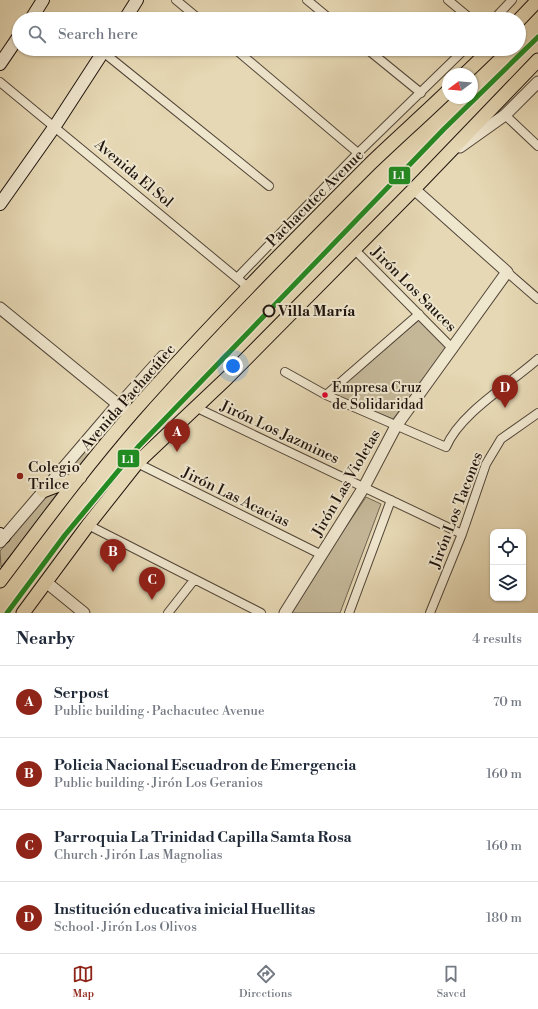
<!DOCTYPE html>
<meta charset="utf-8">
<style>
body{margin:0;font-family:"Libre Bodoni",serif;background:#f2f2f3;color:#1f2937}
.controls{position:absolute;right:12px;bottom:12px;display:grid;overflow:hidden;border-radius:8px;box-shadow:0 1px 3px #0004}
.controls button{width:36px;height:36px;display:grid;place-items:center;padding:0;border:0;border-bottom:1px solid #e0e1e3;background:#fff;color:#1f2937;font:20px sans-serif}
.compass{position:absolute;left:442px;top:68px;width:36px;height:36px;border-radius:50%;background:#fff;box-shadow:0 1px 3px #0004;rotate:254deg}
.you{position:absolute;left:233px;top:366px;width:14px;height:14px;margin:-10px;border:3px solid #fff;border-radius:50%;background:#1a73e8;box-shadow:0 0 0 6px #1a73e833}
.badge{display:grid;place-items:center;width:26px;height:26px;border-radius:50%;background:#8f2418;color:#fff;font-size:13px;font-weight:700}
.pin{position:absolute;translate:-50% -33px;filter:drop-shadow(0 1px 2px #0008)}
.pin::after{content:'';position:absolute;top:21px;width:14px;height:12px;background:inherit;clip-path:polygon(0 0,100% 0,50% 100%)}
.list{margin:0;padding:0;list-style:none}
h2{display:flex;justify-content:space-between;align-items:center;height:52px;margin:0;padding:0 16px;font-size:17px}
h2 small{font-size:13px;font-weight:400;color:#747a83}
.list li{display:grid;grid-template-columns:26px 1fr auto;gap:12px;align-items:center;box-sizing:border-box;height:72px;padding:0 16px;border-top:1px solid #e0e1e3}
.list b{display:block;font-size:15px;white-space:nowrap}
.list p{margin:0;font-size:13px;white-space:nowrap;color:#747a83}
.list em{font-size:13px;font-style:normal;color:#747a83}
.icon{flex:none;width:22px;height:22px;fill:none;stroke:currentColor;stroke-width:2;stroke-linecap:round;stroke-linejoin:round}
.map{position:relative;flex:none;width:538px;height:613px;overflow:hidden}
.search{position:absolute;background:#fff;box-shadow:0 1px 3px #0004;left:12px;right:12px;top:12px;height:44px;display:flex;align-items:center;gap:10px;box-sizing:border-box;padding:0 14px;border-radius:22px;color:#747a83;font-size:15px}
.sheet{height:340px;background:#fff}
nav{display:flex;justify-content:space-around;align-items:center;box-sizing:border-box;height:56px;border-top:1px solid #e0e1e3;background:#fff;font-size:11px;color:#747a83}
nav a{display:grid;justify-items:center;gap:2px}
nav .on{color:#8f2418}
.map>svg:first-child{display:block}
.green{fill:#c4b798;stroke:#726653}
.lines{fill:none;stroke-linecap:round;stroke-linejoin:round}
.minor-casing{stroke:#514538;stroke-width:10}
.tertiary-casing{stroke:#514538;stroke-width:13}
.secondary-casing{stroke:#1f140e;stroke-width:14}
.primary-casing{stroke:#1f140e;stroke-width:15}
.minor{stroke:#efe6ce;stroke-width:8}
.tertiary{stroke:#efe6ce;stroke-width:11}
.secondary{stroke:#efe6ce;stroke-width:12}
.primary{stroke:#e6d8b4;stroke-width:13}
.metro-1-casing{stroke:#efe6ce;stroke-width:8}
.metro-1{stroke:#228b22;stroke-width:5}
.stop-dot{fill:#efe6ce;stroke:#1f140e;stroke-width:2}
.bus-dot{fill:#e4002b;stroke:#efe6ce;stroke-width:1.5}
.poi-dot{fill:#8f2418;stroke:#efe6ce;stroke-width:1.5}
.labels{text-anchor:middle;stroke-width:4;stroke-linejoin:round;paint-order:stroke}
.bus-label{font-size:14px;fill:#1f140e;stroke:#efe6ce;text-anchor:start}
.street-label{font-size:15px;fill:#1f140e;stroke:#efe6ce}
.stop-label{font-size:15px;font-weight:bold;fill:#1f140e;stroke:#efe6ce;text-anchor:start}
.poi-label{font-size:15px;fill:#1f140e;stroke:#efe6ce;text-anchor:start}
.line-badge{stroke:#efe6ce;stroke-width:1.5}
.badge-label{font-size:11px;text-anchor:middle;font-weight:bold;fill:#fff}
</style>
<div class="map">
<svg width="538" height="613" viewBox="0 0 538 613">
<rect width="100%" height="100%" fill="#e6d8b4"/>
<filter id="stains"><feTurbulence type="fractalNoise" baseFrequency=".005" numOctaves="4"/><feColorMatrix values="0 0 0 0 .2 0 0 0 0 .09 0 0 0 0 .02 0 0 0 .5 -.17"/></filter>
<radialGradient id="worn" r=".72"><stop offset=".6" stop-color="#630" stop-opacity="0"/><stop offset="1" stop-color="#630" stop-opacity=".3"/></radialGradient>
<!-- green -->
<path class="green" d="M419 320 447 349 393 419 333 394Z
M118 411 124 417 1 567 0 551Z
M366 497 381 504 340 613H288Z"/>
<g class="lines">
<!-- minor casing -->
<g class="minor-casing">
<path id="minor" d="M176 0 199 19
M307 0 330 19
M448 0 471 19
M494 19 512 0
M235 49 358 153
M367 49 421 93
M103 52 269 186
M0 82 249 288
M505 115 538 146
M354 249 453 349
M507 272 538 299
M237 278 358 153 465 49
M285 372 326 395 446 447C460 413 510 384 538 359
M326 395 419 314
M118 404 162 355
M195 407 462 534
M137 463 322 555
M88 525 261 613
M168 613 194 580
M349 613 391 500
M430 613 462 534 486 464 501 439 538 413"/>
</g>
<!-- tertiary casing -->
<g class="tertiary-casing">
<path id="tertiary" d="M460 147 505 115 538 82
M0 308 131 415
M0 542 118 404
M46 582 84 613
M285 613 364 487 396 426 507 272 414 189"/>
</g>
<!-- secondary casing -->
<g class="secondary-casing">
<path id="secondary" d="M31 19 43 0
M125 19 137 0
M0 64 19 36
M0 204 55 126 105 49
M0 534 4 537"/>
</g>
<!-- primary casing -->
<g class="primary-casing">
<path id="primary" d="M519 20 538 0
M465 74 491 49
M43 491 80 477
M0 581C43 524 85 467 132 413 208 327 289 245 370 164 396 139 422 116 448 91
M23 613 88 525 137 463 227 378 414 189 538 60"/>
</g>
<!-- minor -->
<use href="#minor" class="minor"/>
<!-- tertiary -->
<use href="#tertiary" class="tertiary"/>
<!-- secondary -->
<use href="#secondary" class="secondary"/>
<!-- primary -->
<use href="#primary" class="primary"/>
<!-- metro-1 casing -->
<g class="metro-1-casing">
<path id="metro-1" d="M7 613 65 535 138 447 444 129 538 37"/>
</g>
<!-- metro-1 -->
<use href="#metro-1" class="metro-1"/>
</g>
<!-- markers -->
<circle class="stop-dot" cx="269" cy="311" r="5.5"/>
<circle class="bus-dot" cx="325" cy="395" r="3.5"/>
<circle class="poi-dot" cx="20" cy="476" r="4"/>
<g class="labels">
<!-- bus labels -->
<g class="bus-label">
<text x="332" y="392">Empresa Cruz<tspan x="332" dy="17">de Solidaridad</tspan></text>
</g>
<!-- street labels -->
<g class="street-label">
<text transform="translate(134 173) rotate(40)" y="5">Avenida El Sol</text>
<text transform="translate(315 198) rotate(-45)" y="5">Pachacutec Avenue</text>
<text transform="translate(414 289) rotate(45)" y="5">Jirón Los Sauces</text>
<text transform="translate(128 397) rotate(-49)" y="5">Avenida Pachacútec</text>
<text transform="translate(280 432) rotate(25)" y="5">Jirón Los Jazmines</text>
<text transform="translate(346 483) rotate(-60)" y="5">Jirón Las Violetas</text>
<text transform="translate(236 497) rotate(26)" y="5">Jirón Las Acacias</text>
<text transform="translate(456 510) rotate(-69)" y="5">Jirón Los Tacones</text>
</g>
<!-- stop labels -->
<g class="stop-label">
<text x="278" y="316">Villa María</text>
</g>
<!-- poi labels -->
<g class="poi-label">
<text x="28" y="472">Colegio<tspan x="28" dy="17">Trilce</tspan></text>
</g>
</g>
<g class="line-badge">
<rect x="388" y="166" width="23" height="19" rx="4" fill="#228b22"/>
<rect x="117" y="449" width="23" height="19" rx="4" fill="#228b22"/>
</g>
<g class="badge-label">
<text x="399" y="179">L1</text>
<text x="128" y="463">L1</text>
</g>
<rect width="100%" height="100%" filter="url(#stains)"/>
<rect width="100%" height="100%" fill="url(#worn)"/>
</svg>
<div class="controls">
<button><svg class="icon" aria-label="locate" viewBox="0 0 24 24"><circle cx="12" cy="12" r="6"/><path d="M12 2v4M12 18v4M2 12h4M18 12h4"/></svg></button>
<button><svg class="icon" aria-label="layers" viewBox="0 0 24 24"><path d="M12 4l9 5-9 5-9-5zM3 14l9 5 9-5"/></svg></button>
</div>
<svg class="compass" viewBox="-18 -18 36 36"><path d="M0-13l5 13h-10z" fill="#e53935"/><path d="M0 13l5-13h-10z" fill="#747a83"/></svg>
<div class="you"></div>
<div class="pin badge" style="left:177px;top:452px">A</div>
<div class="pin badge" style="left:113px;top:572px">B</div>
<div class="pin badge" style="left:152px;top:600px">C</div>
<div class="pin badge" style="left:505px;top:408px">D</div>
<div class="search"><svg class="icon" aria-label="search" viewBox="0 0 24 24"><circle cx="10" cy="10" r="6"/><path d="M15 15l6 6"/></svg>Search here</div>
</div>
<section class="sheet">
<h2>Nearby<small>4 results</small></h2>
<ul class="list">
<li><span class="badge">A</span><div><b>Serpost</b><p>Public building · Pachacutec Avenue</p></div><em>70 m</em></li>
<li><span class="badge">B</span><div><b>Policia Nacional Escuadron de Emergencia</b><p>Public building · Jirón Los Geranios</p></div><em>160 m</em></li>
<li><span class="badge">C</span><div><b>Parroquia La Trinidad Capilla Samta Rosa</b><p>Church · Jirón Las Magnolias</p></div><em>160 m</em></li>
<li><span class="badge">D</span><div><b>Institución educativa inicial Huellitas</b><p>School · Jirón Los Olivos</p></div><em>180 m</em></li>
</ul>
</section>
<nav>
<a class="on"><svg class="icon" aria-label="map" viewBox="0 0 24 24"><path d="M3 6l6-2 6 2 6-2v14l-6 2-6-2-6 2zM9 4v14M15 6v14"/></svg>Map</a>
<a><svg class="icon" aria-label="directions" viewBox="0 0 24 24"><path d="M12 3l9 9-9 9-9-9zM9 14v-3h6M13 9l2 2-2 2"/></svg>Directions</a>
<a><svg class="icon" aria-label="saved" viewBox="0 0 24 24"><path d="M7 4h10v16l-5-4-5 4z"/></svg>Saved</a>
</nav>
